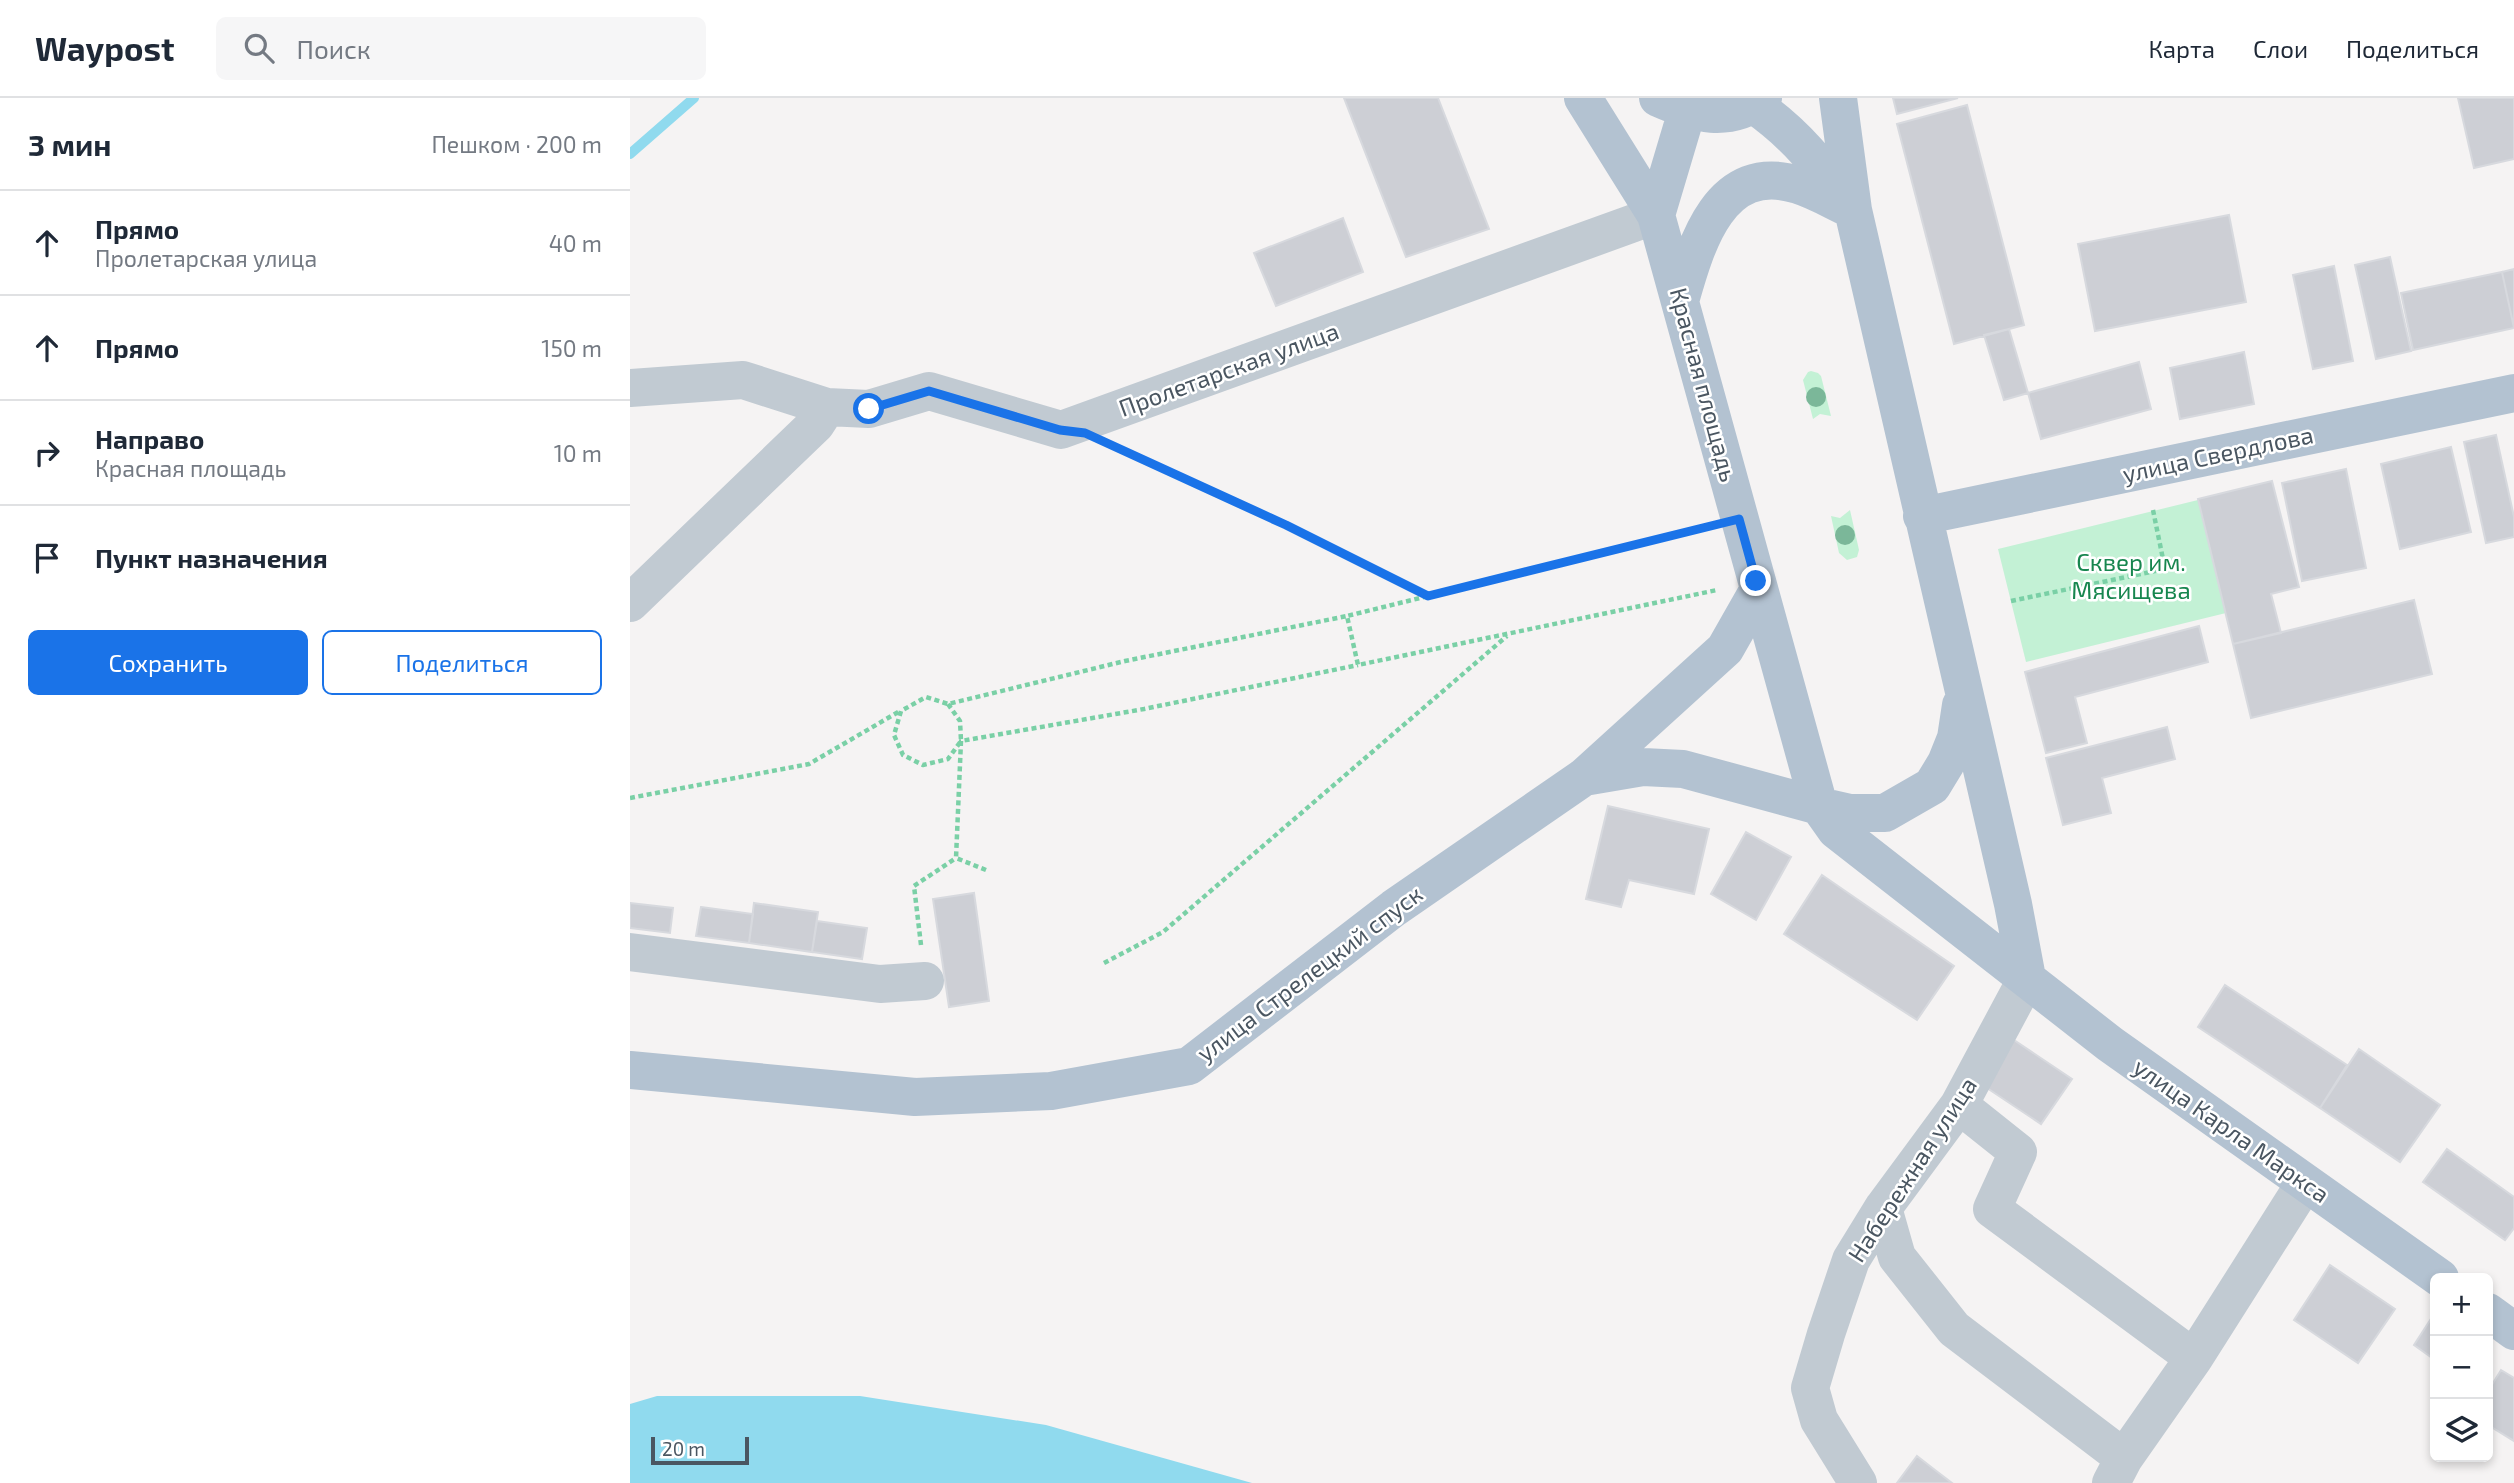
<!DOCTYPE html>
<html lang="ru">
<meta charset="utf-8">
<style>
body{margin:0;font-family:"Exo 2",sans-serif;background:#f6f6f7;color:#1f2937}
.controls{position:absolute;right:21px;bottom:21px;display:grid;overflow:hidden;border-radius:10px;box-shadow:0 4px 10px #0003}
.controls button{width:63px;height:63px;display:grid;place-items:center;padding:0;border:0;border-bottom:2px solid #e0e1e3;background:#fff;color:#1f2937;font:35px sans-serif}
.scale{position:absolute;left:21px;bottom:18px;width:98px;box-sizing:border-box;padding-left:7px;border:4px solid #4a5661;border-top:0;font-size:19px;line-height:24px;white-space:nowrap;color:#4a5661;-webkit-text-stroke:5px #fff;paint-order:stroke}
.stop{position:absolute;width:21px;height:21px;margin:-16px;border:5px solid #1a73e8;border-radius:50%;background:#fff}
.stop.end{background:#1a73e8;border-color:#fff;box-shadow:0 2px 7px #0008}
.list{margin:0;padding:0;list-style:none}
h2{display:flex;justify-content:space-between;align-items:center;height:91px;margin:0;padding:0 28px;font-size:30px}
h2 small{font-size:23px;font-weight:400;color:#747a83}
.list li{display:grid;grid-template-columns:46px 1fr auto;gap:21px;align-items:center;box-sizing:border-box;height:105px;padding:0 28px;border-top:2px solid #e0e1e3}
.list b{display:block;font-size:26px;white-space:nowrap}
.list p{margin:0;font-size:23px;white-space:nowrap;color:#747a83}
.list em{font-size:23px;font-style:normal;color:#747a83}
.actions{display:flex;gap:14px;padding:21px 28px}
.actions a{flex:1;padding:16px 0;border:2px solid #1a73e8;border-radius:10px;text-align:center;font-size:24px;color:#1a73e8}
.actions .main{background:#1a73e8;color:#fff}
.icon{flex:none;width:38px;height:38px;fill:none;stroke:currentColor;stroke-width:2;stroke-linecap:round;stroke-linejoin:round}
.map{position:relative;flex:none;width:1884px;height:1385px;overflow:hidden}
header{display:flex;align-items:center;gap:42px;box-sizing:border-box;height:98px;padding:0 35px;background:#fff;border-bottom:2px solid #e0e1e3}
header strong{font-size:33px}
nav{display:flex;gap:38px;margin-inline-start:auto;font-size:24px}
.search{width:490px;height:63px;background:#f6f6f7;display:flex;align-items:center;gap:18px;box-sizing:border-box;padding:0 24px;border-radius:10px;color:#747a83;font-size:26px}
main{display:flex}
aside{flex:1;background:#fff}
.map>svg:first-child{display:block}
.green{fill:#c3f1d5}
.water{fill:#90daee}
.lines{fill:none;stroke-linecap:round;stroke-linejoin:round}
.stream{stroke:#90daee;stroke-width:10}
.building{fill:#cdcfd5;stroke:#d7d9de;stroke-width:2}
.path{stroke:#7ad0a6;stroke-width:4.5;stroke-dasharray:5 3.5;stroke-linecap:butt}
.minor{stroke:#c1cad2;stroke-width:38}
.major{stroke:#b3c2d1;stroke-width:38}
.tree{fill:#7bb799}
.route{stroke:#1a73e8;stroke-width:9}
.labels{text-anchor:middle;stroke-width:5;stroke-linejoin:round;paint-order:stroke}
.street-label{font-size:24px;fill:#4a5661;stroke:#fff}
.park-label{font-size:24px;fill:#17864f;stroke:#fff}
</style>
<header>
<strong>Waypost</strong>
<div class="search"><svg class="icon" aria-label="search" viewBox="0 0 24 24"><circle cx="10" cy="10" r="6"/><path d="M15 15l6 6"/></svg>Поиск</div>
<nav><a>Карта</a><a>Слои</a><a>Поделиться</a></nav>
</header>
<main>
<aside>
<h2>3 мин<small>Пешком · 200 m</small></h2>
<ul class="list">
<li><svg class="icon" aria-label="ahead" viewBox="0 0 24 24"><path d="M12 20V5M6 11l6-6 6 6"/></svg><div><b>Прямо</b><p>Пролетарская улица</p></div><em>40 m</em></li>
<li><svg class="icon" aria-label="ahead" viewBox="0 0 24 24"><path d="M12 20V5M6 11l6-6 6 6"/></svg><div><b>Прямо</b></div><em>150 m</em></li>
<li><svg class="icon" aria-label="right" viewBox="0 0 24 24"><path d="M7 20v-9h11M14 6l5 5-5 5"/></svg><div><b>Направо</b><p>Красная площадь</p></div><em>10 m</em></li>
<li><svg class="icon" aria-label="arrive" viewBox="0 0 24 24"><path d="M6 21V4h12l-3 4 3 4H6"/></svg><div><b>Пункт назначения</b></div></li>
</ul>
<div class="actions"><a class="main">Сохранить</a><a>Поделиться</a></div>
</aside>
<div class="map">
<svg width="1884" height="1385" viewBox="0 0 1884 1385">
<rect width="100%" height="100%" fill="#f5f3f3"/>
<!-- green -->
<path class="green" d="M1181 273 1188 275 1191 278 1201 318 1190 316 1183 321 1173 282 1178 274Z
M1568 402 1596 515 1396 564 1368 451Z
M1220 412 1229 452 1227 459 1217 462 1209 455 1201 418 1210 420Z"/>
<!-- water -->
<path class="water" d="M27 1298H230L416 1327 622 1385H0V1306Z"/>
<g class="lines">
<!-- stream -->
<path class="stream" d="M0 56 64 0"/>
</g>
<!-- building -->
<path class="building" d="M714 0H808L859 131 776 159Z
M1263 0H1328L1267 16Z
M1828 0H1884V61L1844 70Z
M1337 7 1394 227 1324 246 1267 26Z
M1599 117 1616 204 1465 233 1448 146Z
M713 120 733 174 646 208 624 155Z
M1760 159 1781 253 1746 261 1725 167Z
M1704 168 1723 263 1683 271 1663 177Z
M1884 171V230L1872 174Z
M1872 174 1884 230 1783 252 1771 195Z
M1379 231 1398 295 1374 302 1354 237Z
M1614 254 1624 306 1550 321 1540 270Z
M1509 264 1521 311 1411 341 1398 295Z
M1866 337 1884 419V439L1856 445 1834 344Z
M1821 349 1841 434 1770 451 1751 366Z
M1716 371 1736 470 1672 483 1652 385Z
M1642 383 1669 489 1641 496 1651 535 1603 546 1568 401Z
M1784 502 1802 576 1621 620 1603 546Z
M1569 528 1578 564 1445 599 1457 645 1416 655 1395 574Z
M1537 629 1545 661 1472 680 1481 715 1433 727 1416 660Z
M978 708 1079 731 1064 796 999 782 991 809 956 801Z
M1116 734 1161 759 1126 822 1081 796Z
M1192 777 1324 868 1287 922 1154 836Z
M344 795 359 903 319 909 303 801Z
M0 805 43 810 40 835 0 830Z
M124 805 188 814 182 854 119 845Z
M71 809 123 816 119 845 66 838Z
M187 823 237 830 232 861 182 854Z
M1595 887 1717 967 1690 1010 1568 929Z
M1381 940 1442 981 1411 1026 1351 986Z
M1729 951 1810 1007 1770 1064 1690 1010Z
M1817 1051 1884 1099V1130L1875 1142 1793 1084Z
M1700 1167 1765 1211 1728 1265 1664 1222Z
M1804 1216 1805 1217V1262L1784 1247Z
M1871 1272 1884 1280V1343L1858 1327V1293Z
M1287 1358 1305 1372 1322 1385H1267Z"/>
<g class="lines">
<!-- path -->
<path class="path" d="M486 349 656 427 797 498
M1078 429 717 518 728 567 1087 492
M1381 503 1535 471 1523 412
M318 606 330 623 331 643 318 661 293 667 273 657 264 637 271 613 296 599 318 606 495 563 717 518
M0 700 179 666 270 613
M356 772 326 760 331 643 514 611 728 567
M291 847 284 788 326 760
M474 865 533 834 877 538"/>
<!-- minor -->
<path class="minor" d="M0 290 113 282 197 309 239 311 299 293 431 332 1026 117
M0 505 186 326 197 309
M0 854 250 886 295 883
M1329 1007 1388 1054 1362 1111 1564 1260
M1253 1110 1267 1159 1324 1231 1494 1360
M1228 1385 1189 1322 1180 1290 1196 1236 1221 1162 1253 1110 1329 1007 1397 880
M1481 1385 1494 1360 1564 1260 1675 1085"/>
<!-- major -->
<path class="major" d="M953 0 1026 117
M1028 0C1064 16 1099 26 1133 0
M1208 0 1223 112 1383 806 1397 880
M1124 7C1167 37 1190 67 1220 109
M1057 13 1026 117 1189 708 1206 732 1480 946 1810 1180
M1050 203C1066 146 1090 62 1168 87 1187 93 1205 104 1223 112
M1292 418 1884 295
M954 679 1013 669 1053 671 1189 708 1220 715H1255L1302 688 1316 665 1326 640 1331 607
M0 972 285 999 421 993 559 968 764 810 954 679 1095 551 1128 493
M1858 1214 1884 1233"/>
</g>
<!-- trees -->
<g class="tree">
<circle cx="1186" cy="299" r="10"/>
<circle cx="1215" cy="437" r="10"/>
</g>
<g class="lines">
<!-- route -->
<path class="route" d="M239 311 299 293 430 332 455 335 656 427 798 498 1109 421 1126 483"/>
</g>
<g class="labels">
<!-- street labels -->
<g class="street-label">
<text transform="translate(599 272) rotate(-20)" y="8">Пролетарская улица</text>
<text transform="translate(1073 287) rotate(75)" y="8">Красная площадь</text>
<text transform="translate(1588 357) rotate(-12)" y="8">улица Свердлова</text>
<text transform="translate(680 876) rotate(-37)" y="8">улица Стрелецкий спуск</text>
<text transform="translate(1601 1033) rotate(35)" y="8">улица Карла Маркса</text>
<text transform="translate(1283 1072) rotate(-57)" y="8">Набережная улица</text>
</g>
<!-- park labels -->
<g class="park-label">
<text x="1501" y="473">Сквер им.<tspan x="1501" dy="28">Мясищева</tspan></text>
</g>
</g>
</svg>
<div class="controls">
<button>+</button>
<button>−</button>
<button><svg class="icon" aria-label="layers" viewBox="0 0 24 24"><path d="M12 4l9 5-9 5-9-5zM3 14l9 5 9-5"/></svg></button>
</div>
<div class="scale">20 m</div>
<div class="stop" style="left:239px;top:311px"></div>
<div class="stop end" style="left:1126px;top:483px"></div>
</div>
</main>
